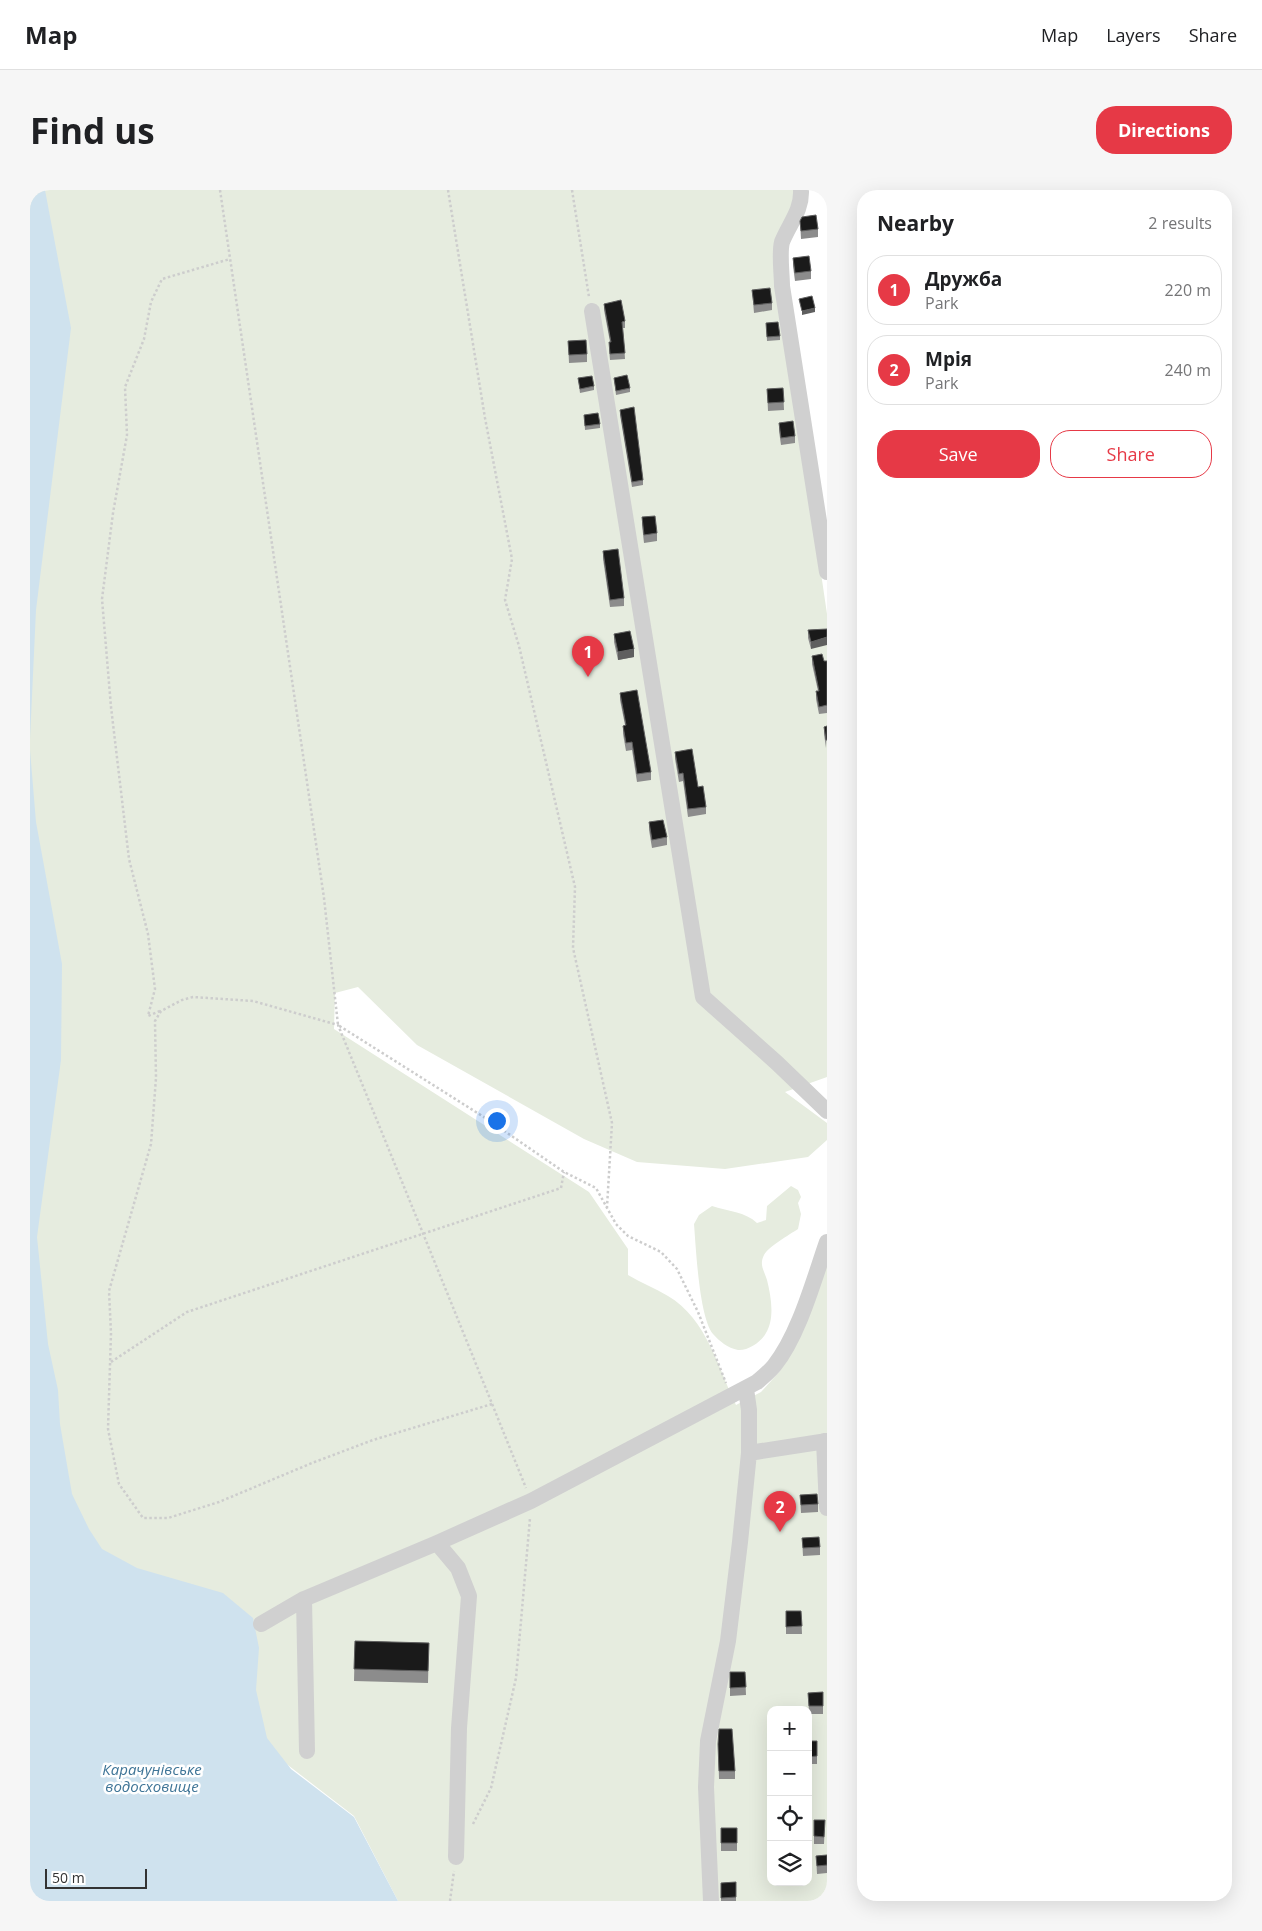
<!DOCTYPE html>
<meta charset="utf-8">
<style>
body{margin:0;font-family:"Open Sans",sans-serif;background:#f6f6f6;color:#202124}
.controls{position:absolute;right:15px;bottom:15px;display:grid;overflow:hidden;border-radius:10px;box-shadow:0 5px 20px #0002}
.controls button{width:45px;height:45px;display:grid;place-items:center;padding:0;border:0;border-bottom:1px solid #e0e0e0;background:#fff;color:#202124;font:25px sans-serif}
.scale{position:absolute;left:15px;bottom:12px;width:102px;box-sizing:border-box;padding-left:5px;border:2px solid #333;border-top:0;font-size:14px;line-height:18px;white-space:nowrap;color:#333;-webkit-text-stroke:4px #fff;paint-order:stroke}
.you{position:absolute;left:466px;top:930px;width:18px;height:18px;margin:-12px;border:4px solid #fff;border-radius:50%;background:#1a73e8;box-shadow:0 0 0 8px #1a73e833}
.badge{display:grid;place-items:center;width:32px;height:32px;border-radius:50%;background:#e63946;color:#fff;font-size:16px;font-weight:700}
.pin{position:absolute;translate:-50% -41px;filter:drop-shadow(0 1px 2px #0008)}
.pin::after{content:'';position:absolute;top:26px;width:18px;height:15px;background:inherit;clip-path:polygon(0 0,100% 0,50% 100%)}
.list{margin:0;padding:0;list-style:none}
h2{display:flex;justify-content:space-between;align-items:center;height:65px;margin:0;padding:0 20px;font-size:21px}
h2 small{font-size:16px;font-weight:400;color:#757577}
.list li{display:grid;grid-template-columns:32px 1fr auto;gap:15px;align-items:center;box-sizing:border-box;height:70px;margin:0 10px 10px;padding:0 10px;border:1px solid #e0e0e0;border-radius:20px}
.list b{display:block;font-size:19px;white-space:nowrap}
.list p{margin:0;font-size:16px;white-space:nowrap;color:#757577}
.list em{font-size:16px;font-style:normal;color:#757577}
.actions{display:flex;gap:10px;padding:15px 20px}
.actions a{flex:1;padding:11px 0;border:1px solid #e63946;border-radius:20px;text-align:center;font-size:18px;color:#e63946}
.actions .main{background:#e63946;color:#fff}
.icon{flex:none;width:28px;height:28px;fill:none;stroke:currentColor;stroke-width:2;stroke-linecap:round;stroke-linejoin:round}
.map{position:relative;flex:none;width:797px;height:1711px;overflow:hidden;border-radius:20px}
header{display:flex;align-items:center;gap:30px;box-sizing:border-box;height:70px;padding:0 25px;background:#fff;border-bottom:1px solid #e0e0e0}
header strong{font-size:24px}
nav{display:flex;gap:28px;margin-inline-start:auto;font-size:18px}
.intro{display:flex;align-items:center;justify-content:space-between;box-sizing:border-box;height:120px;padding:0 30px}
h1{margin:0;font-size:35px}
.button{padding:12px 22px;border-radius:20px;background:#e63946;color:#fff;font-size:18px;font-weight:700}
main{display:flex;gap:30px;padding:0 30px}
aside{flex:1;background:#fff;border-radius:20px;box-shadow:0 5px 20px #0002}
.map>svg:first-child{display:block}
.green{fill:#e6ecdf;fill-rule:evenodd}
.water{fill:#cfe2ee}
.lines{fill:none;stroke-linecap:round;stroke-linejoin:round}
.path{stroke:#cdcdcd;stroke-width:2.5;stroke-dasharray:2.5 2.5;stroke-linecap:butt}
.minor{stroke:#d0d0d0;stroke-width:16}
.wall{fill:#8c8c8c}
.shaded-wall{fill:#5f5f5f}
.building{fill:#1a1a1a;stroke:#5f5f5f}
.labels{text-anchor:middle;stroke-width:5;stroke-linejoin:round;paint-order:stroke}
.water-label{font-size:15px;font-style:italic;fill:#3f7597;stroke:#fff}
</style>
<header>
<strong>Map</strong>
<nav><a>Map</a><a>Layers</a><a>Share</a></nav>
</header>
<div class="intro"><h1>Find us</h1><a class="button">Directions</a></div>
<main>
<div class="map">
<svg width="797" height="1711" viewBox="0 0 797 1711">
<rect width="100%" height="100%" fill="#fff"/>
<!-- green -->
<path class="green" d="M0 0H765L749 97 797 424V887L755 902 797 933V950L778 967 695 979 607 972 554 949 387 855 328 797 305 803 304 839 559 1002 598 1059V1085C611 1093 625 1098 638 1106 677 1129 688 1178 706 1215L731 1202 750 1181 797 1065V1711H368L324 1626 97 1451 0 1198ZM741 1520H778V1692H741Z
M761 996 768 1000 771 1007 768 1013 771 1024 768 1039C759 1045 739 1056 734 1065 729 1075 734 1080 737 1090 741 1106 745 1128 736 1143 732 1151 718 1161 708 1160 698 1158 689 1151 683 1144 669 1127 666 1058 664 1034L669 1025 682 1016C697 1021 716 1022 727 1033L736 1030 737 1016Z"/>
<!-- water -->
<path class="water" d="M0 0H15L41 138 6 420 0 549Z
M0 560 6 632 32 774 31 870 7 1047 18 1154 28 1200 30 1234 42 1304 59 1339 72 1359 107 1378 193 1403 223 1428 229 1458 226 1500 237 1548 261 1579 324 1627 368 1711H0Z"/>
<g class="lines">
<!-- path -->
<path class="path" d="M190 0 294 708 308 835 457 929 534 982 566 998 586 1034 598 1046 631 1062 647 1079 668 1122 696 1193
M418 0 455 228 482 369 475 410 489 456 545 697 543 758 582 933 577 1017
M542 0 559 107
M130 821 118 826 125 799 118 744 99 669 81 517 72 409 83 323 97 245 95 197 114 149 121 112 132 89 200 69
M81 1172 157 1122 531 998 534 982
M462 1214 343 1250 282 1273 189 1312 138 1328H113L89 1294 78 1239 81 1143 79 1101 121 954 126 888 125 831 131 821 152 810 163 807 223 811 308 835C371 989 434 1144 496 1298
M443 1634 461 1598 486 1488 500 1328
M420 1711 424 1681"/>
<!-- minor -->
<path class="minor" d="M771 0C772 21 759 34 752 52 749 63 752 84 752 96L797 382
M562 121 673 807 747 873 797 921
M794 1251 797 1318
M719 1263 797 1251
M407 1353 428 1378 439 1406 429 1538 426 1667
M231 1434 274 1409
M277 1561 274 1409 407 1353 501 1311 727 1192C733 1187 739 1182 744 1176 769 1145 784 1089 797 1052
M681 1711 676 1597 678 1551 698 1451 710 1352 719 1263V1220L716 1199"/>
</g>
<!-- wall -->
<path class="wall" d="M770 31 788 39V47L771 49Z
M763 68 781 81V89L765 91 763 76Z
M722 100 742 113V120L724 123Z
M574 114 595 131V138H593L595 169 580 170 579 159 580 152 574 120Z
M736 133 750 146V150L737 151Z
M538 151 557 164V172L539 173Z
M548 188 564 196V200L550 203Z
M584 188 600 198V202L586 205Z
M753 198 754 220 738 221 737 199Z
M590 220 613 290V295L602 297 590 225Z
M554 225 570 234V238L555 240Z
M749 233 765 246V253L751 255 749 241Z
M612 327 627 343V351L614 353 612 335Z
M573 361 594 408V416L580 417 573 369Z
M797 439 781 459 778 448V440Z
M584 444 604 467 588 470 584 452Z
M782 466 794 471H797V523L789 524 786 509V501H788L782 474Z
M590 503 621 582V590L607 592 602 560 596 561 593 544V536L595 535 590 510Z
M797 536 796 558 794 544V537Z
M645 562 668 597 676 617V624L658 627 653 591 649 592 645 569Z
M619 632 637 647V655L622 658 619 640Z
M770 1305 788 1314V1322L771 1323Z
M772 1348 790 1357V1365L773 1366Z
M756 1421H771L772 1444H756Z
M325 1451 399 1453 398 1493 324 1491Z
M700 1482H715L716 1505 700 1506Z
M793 1502V1524H779L778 1503Z
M778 1551H787V1574H778Z
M688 1554 705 1581V1589H689Z
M784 1630H795L794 1654H784Z
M691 1638H707V1661H691Z
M797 1665V1683L787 1684 786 1666Z
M706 1692V1711H691V1693Z"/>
<!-- shaded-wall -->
<path class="shaded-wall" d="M785 118V122L772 125V121Z
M797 447V455L781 459V452Z
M604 459V467L588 470V462Z"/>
<!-- building -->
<path class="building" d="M786 25 788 39 771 41 770 31 772 27Z
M779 66 781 81 765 83 763 68Z
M740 98 742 113 724 115 722 100Z
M782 106 785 118 772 121 769 109Z
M591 110 595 131 592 132 595 163 580 164 579 152H581L574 114Z
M748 132 750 146 737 147 736 133Z
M556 150 557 164 539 165 538 151Z
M597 185 600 198 586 201 584 188Z
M562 186 564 196 550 199 548 188Z
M753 198 754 212 738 213 737 199Z
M604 217 613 290 602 292 590 220Z
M568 223 570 234 555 236 554 225Z
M763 231 765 246 751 248 749 233Z
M625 326 627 343 614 345 612 327Z
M588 359 594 408 580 410 573 361Z
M797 439V447L781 452 778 440Z
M600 441 604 459 588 462 584 444Z
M792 464 794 471H797V515L789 517 786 501H789L782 466Z
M607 500 621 582 607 584 602 552 596 553 593 536 596 535 590 503Z
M797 536V550H796L794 537Z
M662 559 668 597 673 596 676 617 658 619 653 583 649 584 645 562Z
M633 630 637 647 622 650 619 632Z
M787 1304 788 1314 771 1315 770 1305Z
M789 1347 790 1357 773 1358 772 1348Z
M756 1421H771L772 1436 756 1437Z
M325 1451 399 1453 398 1481 324 1479Z
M700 1482H715L716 1497 700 1498Z
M793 1502V1516H779L778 1503Z
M689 1539H702L705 1581H689L688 1554Z
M778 1551H787V1566L778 1567Z
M784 1630H795L794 1647 784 1646Z
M691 1638H707V1653H691Z
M797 1665V1675L787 1676 786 1666Z
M706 1692V1707L691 1708V1693Z"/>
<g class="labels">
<!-- water labels -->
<g class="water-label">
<text x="122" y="1585">Карачунівське<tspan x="122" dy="17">водосховище</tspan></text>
</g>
</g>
</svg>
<div class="controls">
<button>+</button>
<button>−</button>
<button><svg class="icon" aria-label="locate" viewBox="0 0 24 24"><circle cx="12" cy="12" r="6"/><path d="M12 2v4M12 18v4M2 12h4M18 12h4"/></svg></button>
<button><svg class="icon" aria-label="layers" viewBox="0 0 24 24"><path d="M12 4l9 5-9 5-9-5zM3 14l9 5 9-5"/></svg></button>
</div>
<div class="scale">50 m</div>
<div class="you"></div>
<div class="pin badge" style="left:558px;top:487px">1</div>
<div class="pin badge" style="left:750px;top:1342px">2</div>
</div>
<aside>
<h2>Nearby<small>2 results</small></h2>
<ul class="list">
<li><span class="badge">1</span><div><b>Дружба</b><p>Park</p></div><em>220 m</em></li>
<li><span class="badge">2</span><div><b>Мрія</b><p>Park</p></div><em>240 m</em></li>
</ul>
<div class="actions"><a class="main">Save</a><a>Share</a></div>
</aside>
</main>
